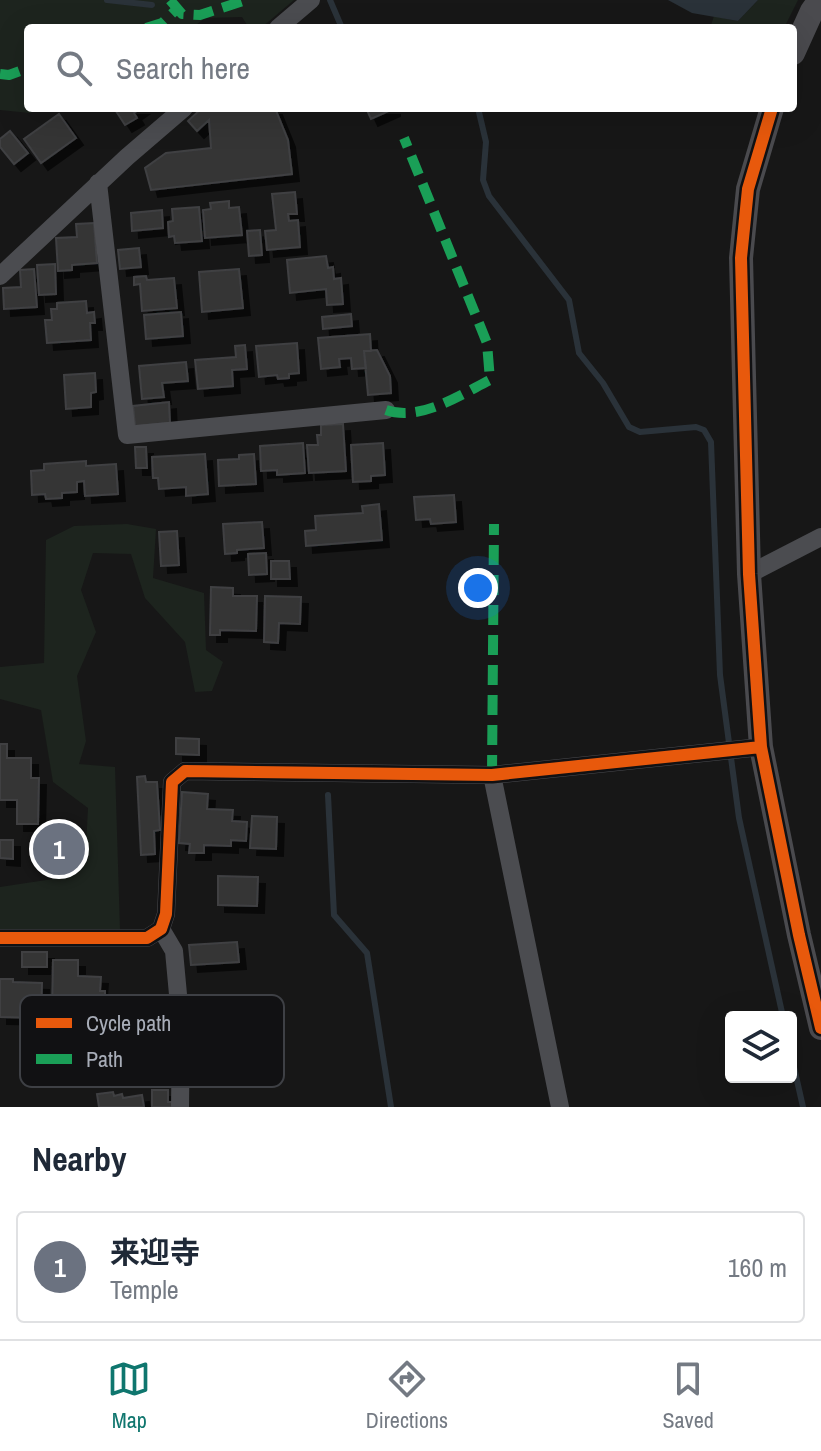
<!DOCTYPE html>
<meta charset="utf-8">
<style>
body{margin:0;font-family:"Archivo Narrow","Noto Sans JP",sans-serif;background:#f6f6f7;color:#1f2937}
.controls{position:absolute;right:24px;bottom:24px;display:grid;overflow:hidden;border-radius:8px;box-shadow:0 8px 32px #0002}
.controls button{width:72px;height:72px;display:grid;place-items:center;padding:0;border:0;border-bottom:2px solid #e0e1e3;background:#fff;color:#1f2937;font:40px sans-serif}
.you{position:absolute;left:478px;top:588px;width:28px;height:28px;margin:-20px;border:6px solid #fff;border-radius:50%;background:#1a73e8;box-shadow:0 0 0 12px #1a73e833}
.badge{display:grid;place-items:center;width:52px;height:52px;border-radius:50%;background:#0f766e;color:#fff;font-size:26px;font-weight:700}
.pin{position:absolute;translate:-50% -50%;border:4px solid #fff;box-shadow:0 2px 8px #0006}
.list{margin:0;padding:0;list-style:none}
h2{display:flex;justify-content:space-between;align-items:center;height:104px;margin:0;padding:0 32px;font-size:34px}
h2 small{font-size:26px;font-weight:400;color:#747a83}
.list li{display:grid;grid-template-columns:52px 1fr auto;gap:24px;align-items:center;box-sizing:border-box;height:112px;margin:0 16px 16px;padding:0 16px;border:2px solid #e0e1e3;border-radius:8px}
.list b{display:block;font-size:30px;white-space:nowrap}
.list p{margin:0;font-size:26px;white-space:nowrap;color:#747a83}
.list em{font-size:26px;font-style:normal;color:#747a83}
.icon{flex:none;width:44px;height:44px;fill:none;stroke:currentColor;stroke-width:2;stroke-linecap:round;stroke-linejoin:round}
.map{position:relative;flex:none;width:821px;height:1107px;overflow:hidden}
.search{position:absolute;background:#fff;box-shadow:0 8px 32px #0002;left:24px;right:24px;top:24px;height:88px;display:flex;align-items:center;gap:20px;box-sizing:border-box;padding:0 28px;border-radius:8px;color:#747a83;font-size:30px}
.sheet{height:232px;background:#fff}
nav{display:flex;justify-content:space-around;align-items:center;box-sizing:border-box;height:112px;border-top:2px solid #e0e1e3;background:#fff;font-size:22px;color:#747a83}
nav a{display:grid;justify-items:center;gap:4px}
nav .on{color:#0f766e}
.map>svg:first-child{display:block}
.green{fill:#1d241e}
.water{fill:#2a3239}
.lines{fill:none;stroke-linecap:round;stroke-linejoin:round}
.stream{stroke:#2a3239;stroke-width:6}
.building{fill:#353536;stroke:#3f4043;stroke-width:2;filter:url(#shadow)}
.street{stroke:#4b4c50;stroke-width:18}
.secondary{stroke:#4a4a4e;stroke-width:24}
.quiet{stroke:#1a9f57;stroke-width:10;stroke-dasharray:20 10;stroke-linecap:butt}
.cycleway-casing{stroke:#111113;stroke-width:17}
.cycleway{stroke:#e8590c;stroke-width:12}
.key{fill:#111113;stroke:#3e4045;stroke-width:2}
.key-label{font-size:22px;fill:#a8adb8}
</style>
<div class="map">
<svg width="821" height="1107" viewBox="0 0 821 1107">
<defs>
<filter id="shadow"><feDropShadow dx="7" dy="7" stdDeviation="0" flood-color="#0009"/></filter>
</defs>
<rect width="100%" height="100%" fill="#171717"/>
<!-- green -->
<path class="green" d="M0 0H294L261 28H249L242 17 205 18 192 28H28V108H39L30 113 0 110Z
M758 0H798L784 28H710L714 16 738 21Z
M127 524 156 529 153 578 204 593 206 650 223 662 212 691 195 692 185 642 145 598 131 554 93 553 81 590 96 632 77 676 86 741 79 764 115 767 120 930H0V887L66 877 86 847 88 808 53 782 41 710 0 699V667L44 663 46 540 74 526Z"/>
<!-- water -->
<path class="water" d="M668 0H758L738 21 692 13Z"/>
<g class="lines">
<!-- stream -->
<path class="stream" d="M107 0 152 5
M330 0 342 28
M478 108 486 142 483 180 489 196 569 300 579 353 603 383 629 427 640 432 696 427 704 430 711 442 720 675 739 818 783 1017
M328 795 334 915 367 953 391 1107
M791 1054 803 1107"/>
</g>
<!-- building -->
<path class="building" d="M114 108H141L134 113 137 118 125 125Z
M202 108H275L288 140 292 174 151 190 145 168 166 153 211 148 209 120 197 131 188 121Z
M366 108H393V109L371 119Z
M59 114 76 138 41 163 24 139Z
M10 131 28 153 14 164 0 147V139Z
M295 192 297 214H288L289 221 298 220 300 247 267 250 265 231 276 230 272 194Z
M229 201V208L239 207 242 235 205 238 203 210 211 209 210 203Z
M199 207 202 241 175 243 174 236 169 237 168 222 173 221 172 209Z
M162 210 163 228 132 231 131 213Z
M94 223 97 263 72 265V270L58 271 56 238 77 237 76 224Z
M260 230 262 255 249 256 247 231Z
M139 248 141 267 120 269 118 250Z
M326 256 328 268 333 267 334 279 341 278 343 304 327 305 326 289 290 293 287 260Z
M55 264 56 294 39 295 37 265Z
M34 269 37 307 4 309 3 288 21 287 20 270Z
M239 269 243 308 202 312 199 272Z
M146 276 147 280 174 278 177 308 142 311 140 284 134 285V277Z
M86 301 87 313 94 312 95 323H90L91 340 47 343 45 320H52L51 309H57V303Z
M181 312 183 336 146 339 144 315Z
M351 314 352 326 323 329 322 317Z
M370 334 371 351H364L366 368 352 369 351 358 339 359 340 367 321 369 318 338Z
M297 343 299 373 289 374V378L278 379 277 375 259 377 256 346Z
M245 345 247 369 232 370 233 386 198 389 195 360 236 357 235 346Z
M377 350 390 376 391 393 368 395 364 351Z
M186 362 188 381 162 383 164 397 142 399 139 366Z
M95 373 96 392 91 393V407L66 409 64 375Z
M169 402 170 423 135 426 133 406Z
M343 424 346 471 309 473 307 445H318L317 435H321V425Z
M303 443 305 473 277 475V470L261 471 260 446Z
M383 443 385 475 371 476V481L353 482 351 445Z
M135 447H146L147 468H136Z
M205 454 208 494 186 496V487L159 489 158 478H153L152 457Z
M254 454 256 484 219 486 218 460 239 459V455Z
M86 461V466L116 464 118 494 85 496 84 481 77 482V492L62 493V498L46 499 45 494 32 495 31 471 44 470V464Z
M454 495 456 522 431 524 430 519 416 520 414 497Z
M379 504 382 540 306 546 305 531 316 530 315 516 363 513 362 506Z
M262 522 264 548 237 550V553L225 554 223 524Z
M177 531 179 565 161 566 159 532Z
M266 553 267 574 249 575 248 554Z
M271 561H289L290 579H271Z
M211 587 233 588V596H257L256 631 220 630V635H210Z
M265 596 301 597 300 624 279 623 278 643 264 642Z
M176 738 199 739V755L176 754Z
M0 744H7V758H31V778H39L38 824H17V800H0Z
M145 776 146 782H157L160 830 154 831 155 854 141 855 137 777Z
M182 792 208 794 207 809 233 810 232 821 247 822 246 841 231 840V846L204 845V853H189L190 844 179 843Z
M252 816 277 817 276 849 250 848Z
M0 840H13V859L0 858Z
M218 876 258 877 257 906 218 905Z
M237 942 239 962 191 965 189 945Z
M22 952H47V967H22Z
M53 960H78V976L101 977 100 991H105V1009L110 1010V1026L95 1025V1011L52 1010Z
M0 979H13V982L42 983 41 1018 0 1017Z
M152 1090H168V1102H172V1107H152Z
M113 1092 114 1096 122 1094 123 1098 142 1095 144 1107H99L97 1094Z"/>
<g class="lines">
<!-- street -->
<path class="street" d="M278 28 311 0
M98 183 127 435 386 410
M0 276 127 157 184 108
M749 574 821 537
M492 775 560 1107
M161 929 174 951 181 1027 180 1107
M0 938H147L161 929 166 914 172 782 185 771 492 775 761 747"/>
<!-- secondary -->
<path class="secondary" d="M793 53 812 11 820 0
M772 108 748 189 741 258 749 574 761 747 799 935 821 1028"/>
<!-- quiet -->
<path class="quiet" d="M170 0 182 14 200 15 246 0
M146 28 162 23 177 9
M0 74 9 75 28 68
M386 410C420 422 460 395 490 380L487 343 404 138
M492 775 494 524"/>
<!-- cycleway casing -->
<g class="cycleway-casing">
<path id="cycleway" d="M772 108 748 189 741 258 749 574 761 747 799 935 821 1028
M0 938H147L161 929 166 914 172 782 185 771 492 775 761 747"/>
</g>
<!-- cycleway -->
<use href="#cycleway" class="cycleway"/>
</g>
<!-- legend -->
<rect x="20" y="995" width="264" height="92" rx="12" class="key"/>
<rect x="36" y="1018" width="36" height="10" fill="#e8590c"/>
<rect x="36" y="1054" width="36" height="10" fill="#1a9f57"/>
<g class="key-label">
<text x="86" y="1031">Cycle path</text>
<text x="86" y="1067">Path</text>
</g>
</svg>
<div class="controls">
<button><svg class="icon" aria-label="layers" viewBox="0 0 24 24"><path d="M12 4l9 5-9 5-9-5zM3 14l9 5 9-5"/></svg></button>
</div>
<div class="you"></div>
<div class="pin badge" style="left:59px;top:849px;background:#6b7280">1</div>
<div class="search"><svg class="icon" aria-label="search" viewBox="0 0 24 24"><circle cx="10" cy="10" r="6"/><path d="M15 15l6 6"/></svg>Search here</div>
</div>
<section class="sheet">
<h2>Nearby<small></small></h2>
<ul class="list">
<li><span class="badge" style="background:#6b7280">1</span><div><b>来迎寺</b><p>Temple</p></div><em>160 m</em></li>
</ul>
</section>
<nav>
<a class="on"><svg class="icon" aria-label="map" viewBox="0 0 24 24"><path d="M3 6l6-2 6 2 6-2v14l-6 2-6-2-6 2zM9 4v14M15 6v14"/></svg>Map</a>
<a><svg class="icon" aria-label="directions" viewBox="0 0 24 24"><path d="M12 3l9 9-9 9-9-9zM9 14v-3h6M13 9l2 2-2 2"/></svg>Directions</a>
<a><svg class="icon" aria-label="saved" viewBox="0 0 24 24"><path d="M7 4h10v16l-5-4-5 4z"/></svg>Saved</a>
</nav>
